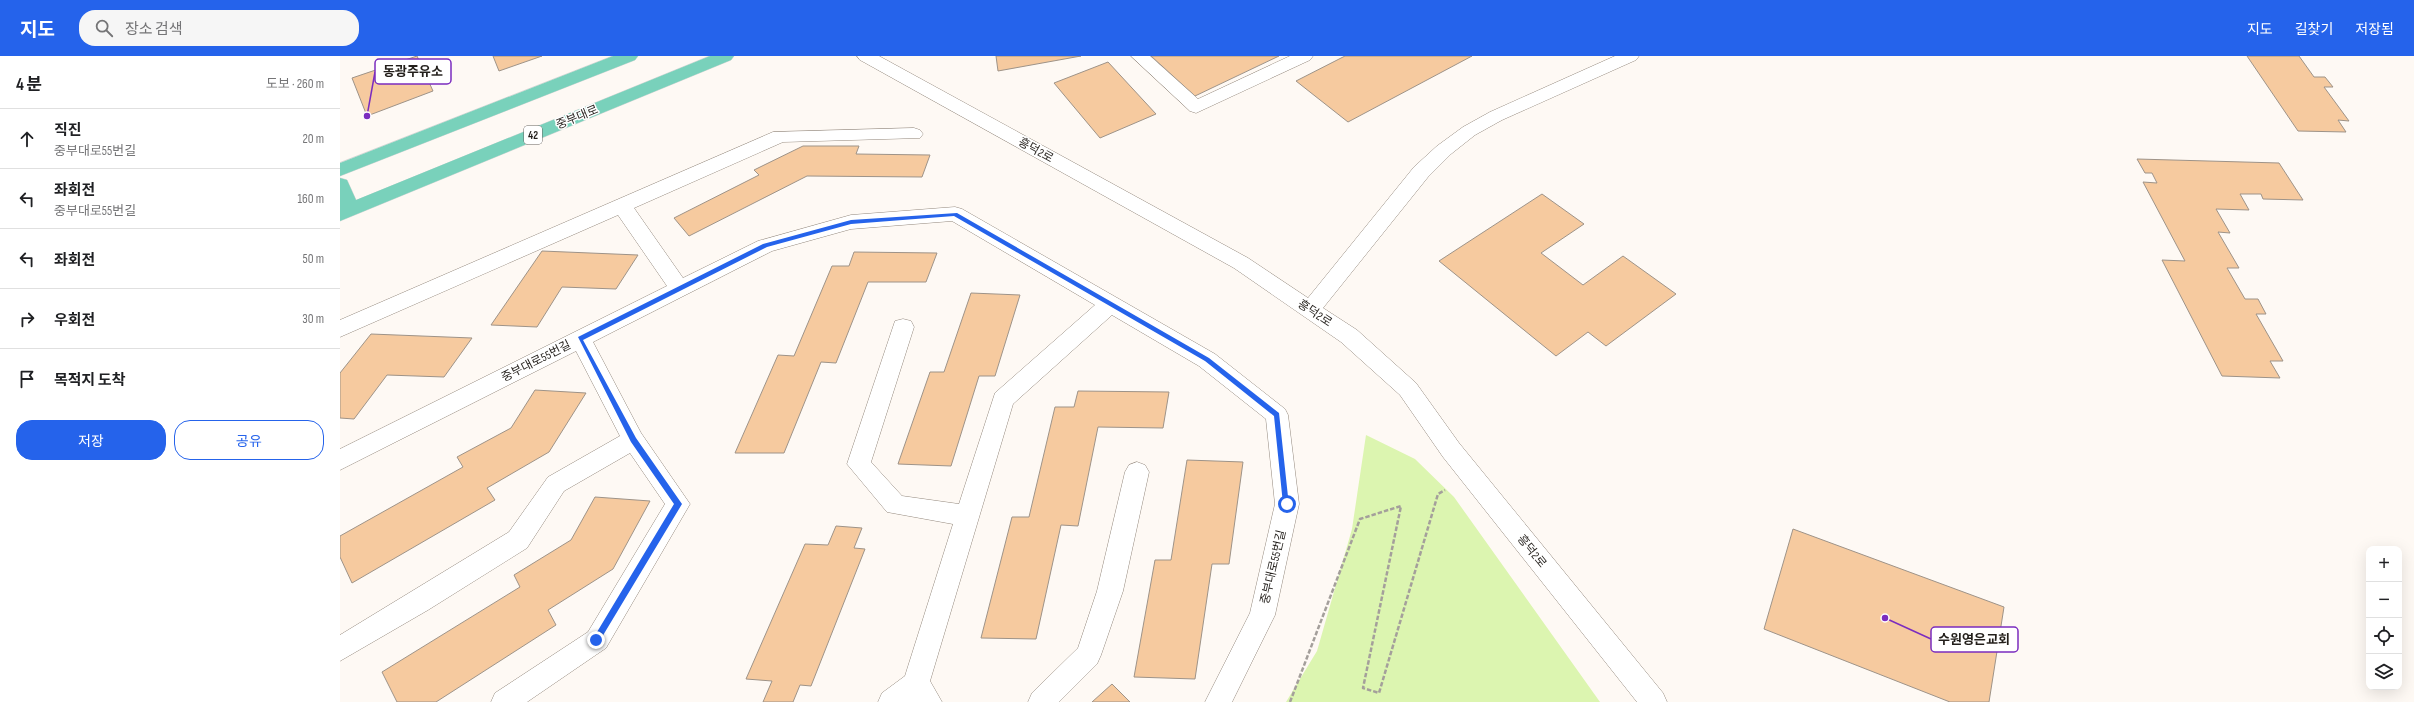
<!DOCTYPE html>
<html lang="ko">
<meta charset="utf-8">
<style>
body{margin:0;font-family:"Sofia Sans Condensed","Noto Sans KR",sans-serif;background:#f6f6f6;color:#202124}
.controls{position:absolute;right:12px;bottom:12px;display:grid;overflow:hidden;border-radius:8px;box-shadow:0 4px 16px #0002}
.controls button{width:36px;height:36px;display:grid;place-items:center;padding:0;border:0;border-bottom:1px solid #e0e0e0;background:#fff;color:#202124;font:20px sans-serif}
.stop{position:absolute;width:12px;height:12px;margin:-9px;border:3px solid #2563eb;border-radius:50%;background:#fff}
.stop.end{background:#2563eb;border-color:#fff;box-shadow:0 1px 4px #0008}
.list{margin:0;padding:0;list-style:none}
h2{display:flex;justify-content:space-between;align-items:center;height:52px;margin:0;padding:0 16px;font-size:17px}
h2 small{font-size:13px;font-weight:400;color:#757577}
.list li{display:grid;grid-template-columns:26px 1fr auto;gap:12px;align-items:center;box-sizing:border-box;height:60px;padding:0 16px;border-top:1px solid #e0e0e0}
.list b{display:block;font-size:15px;white-space:nowrap}
.list p{margin:0;font-size:13px;white-space:nowrap;color:#757577}
.list em{font-size:13px;font-style:normal;color:#757577}
.actions{display:flex;gap:8px;padding:12px 16px}
.actions a{flex:1;padding:9px 0;border:1px solid #2563eb;border-radius:16px;text-align:center;font-size:14px;color:#2563eb}
.actions .main{background:#2563eb;color:#fff}
.icon{flex:none;width:22px;height:22px;fill:none;stroke:currentColor;stroke-width:2;stroke-linecap:round;stroke-linejoin:round}
.map{position:relative;flex:none;width:2074px;height:646px;overflow:hidden}
header{display:flex;align-items:center;gap:24px;box-sizing:border-box;height:56px;padding:0 20px;background:#2563eb;color:#fff}
header strong{font-size:19px}
nav{display:flex;gap:22px;margin-inline-start:auto;font-size:14px}
.search{width:280px;height:36px;background:#f6f6f6;display:flex;align-items:center;gap:10px;box-sizing:border-box;padding:0 14px;border-radius:16px;color:#757577;font-size:15px}
main{display:flex}
aside{flex:1;background:#fff}
.map>svg:first-child{display:block}
.green{fill:#dcf5b0}
.building{fill:#f6ca9f;stroke:#9e9388}
.lines{fill:none;stroke-linecap:round;stroke-linejoin:round}
.minor-casing{stroke:#94897e;stroke-width:1}
.major-casing{stroke:#d7d7d6;stroke-width:1}
.path{stroke:#a49f9b;stroke-width:2.5;stroke-dasharray:4.5 2;stroke-linecap:butt}
.minor{fill:#fff;fill-rule:evenodd}
.major{fill:#79d1bb;fill-rule:evenodd}
.route{fill:#2563eb}
.labels{text-anchor:middle;stroke-width:3;stroke-linejoin:round;paint-order:stroke}
.shield{fill:#fff;stroke:#65625f;stroke-width:1}
.shield-label{font-size:11px;font-weight:bold;fill:#231f1b}
.street-label{font-size:12px;fill:#231f1b;stroke:#fff}
.leader{fill:none;stroke:#7b2cbf;stroke-width:1.5}
.callout-dot{fill:#7b2cbf;stroke:#fff;stroke-width:1.5}
.callout{fill:#fff;stroke:#7b2cbf;stroke-width:1.5}
.callout-label{font-size:13px;text-anchor:middle;font-weight:bold;fill:#231f1b}
</style>
<header>
<strong>지도</strong>
<div class="search"><svg class="icon" aria-label="search" viewBox="0 0 24 24"><circle cx="10" cy="10" r="6"/><path d="M15 15l6 6"/></svg>장소 검색</div>
<nav><a>지도</a><a>길찾기</a><a>저장됨</a></nav>
</header>
<main>
<aside>
<h2>4 분<small>도보 · 260 m</small></h2>
<ul class="list">
<li><svg class="icon" aria-label="ahead" viewBox="0 0 24 24"><path d="M12 20V5M6 11l6-6 6 6"/></svg><div><b>직진</b><p>중부대로55번길</p></div><em>20 m</em></li>
<li><svg class="icon" aria-label="left" viewBox="0 0 24 24"><path d="M17 20v-9H6M10 6l-5 5 5 5"/></svg><div><b>좌회전</b><p>중부대로55번길</p></div><em>160 m</em></li>
<li><svg class="icon" aria-label="left" viewBox="0 0 24 24"><path d="M17 20v-9H6M10 6l-5 5 5 5"/></svg><div><b>좌회전</b></div><em>50 m</em></li>
<li><svg class="icon" aria-label="right" viewBox="0 0 24 24"><path d="M7 20v-9h11M14 6l5 5-5 5"/></svg><div><b>우회전</b></div><em>30 m</em></li>
<li><svg class="icon" aria-label="arrive" viewBox="0 0 24 24"><path d="M6 21V4h12l-3 4 3 4H6"/></svg><div><b>목적지 도착</b></div></li>
</ul>
<div class="actions"><a class="main">저장</a><a>공유</a></div>
</aside>
<div class="map">
<svg width="2074" height="646" viewBox="0 0 2074 646">
<rect width="100%" height="100%" fill="#fef9f4"/>
<!-- green -->
<path class="green" d="M1026 379 1075 403 1114 441 1260 646H946L977 595 1012 473Z"/>
<!-- building -->
<path class="building" d="M77 0 93 35 27 60 12 22Z
M153 0H202L159 15Z
M656 0H741L658 15Z
M811 0H939L855 40Z
M1005 0H1132L1008 66 956 25Z
M1907 0H1959L1974 21H1985L1993 31H1984L2009 65 1998 64 2006 76 1958 75Z
M768 6 816 58 760 82 714 27Z
M463 90H519L516 98 590 99 582 121 467 120 349 180 334 162 419 119 414 114Z
M1797 103 1939 107 1963 144 1923 143 1921 138H1900L1909 154 1876 153 1890 177 1878 176 1899 212H1887L1905 243H1918L1926 258H1916L1943 305H1930L1940 322 1882 320 1822 204 1845 205 1803 126 1817 127 1812 117H1805Z
M1202 138 1244 168 1201 197 1243 229 1283 200 1336 238 1266 290 1248 276 1216 300 1099 205Z
M202 195 298 199 276 233 222 231 197 271 151 269Z
M514 196 597 197 586 226H528L496 307 481 306 444 397H395L438 299 454 300 492 210H509Z
M631 237 680 239 655 320H639L611 410 558 408 590 316H604Z
M31 278 132 282 104 321 47 319 14 363 0 362V317Z
M195 334 246 337 209 396 147 432 155 444 12 527 0 501V480L123 411 117 401 171 372Z
M738 335 829 336 823 372 758 371 738 470 721 469 696 583 641 582 672 461H689L715 351H734Z
M847 404 903 406 889 508H872L855 623 794 621 815 504H831Z
M255 441 310 445 273 513 208 554 216 569 96 646H57L42 616 180 531 174 519 231 484Z
M496 470 522 472 514 492 525 493 471 630 460 629 453 646H423L432 625 406 623 465 488 488 489Z
M1453 473 1664 551 1649 646H1610L1424 573Z
M772 628 790 646H752Z"/>
<g class="lines">
<!-- minor casing -->
<g class="minor-casing">
<path id="minor" d="M517 0H539L908 202 968 242 1074 111 1097 90 1123 71 1150 56 1275 0H1299L1296 4 1162 64 1135 79 1111 98 1088 121 983 252 1017 274 1076 327 1119 387 1323 637 1327 646H1297L1103 401 1060 339 1001 286 894 212 520 4Z
M791 0H810L858 43 950 0H973L970 4 856 57 850 55Z
M574 72 580 74 583 78 580 82 443 86 294 152 343 222 418 185 511 159 615 151 622 153 875 298 945 353 948 359 959 448 935 559 892 646H865L910 557 935 448 926 363 859 310 772 259 673 348 590 625 602 646H538L542 637 565 620 613 468 547 456 507 408 555 265 563 263 571 265 574 271 531 406 562 440 619 448 655 337 755 249 612 165 511 173 432 195 253 286 301 377 350 448 266 592 187 646H151L155 637 248 576 325 448 290 397 224 435 187 492 88 554 0 605V579L169 476 208 421 280 380 236 295 0 414V393L327 230 278 159 0 281V264L433 76Z
M797 406 805 409 809 416 783 535 761 599 757 608 719 646H688L692 637 738 592 757 535 785 416 789 409Z"/>
</g>
<!-- major casing -->
<g class="major-casing">
<path id="major" d="M273 0H298L295 4 0 120V107Z
M370 0H394L391 4 0 165V122L7 124 16 144Z"/>
</g>
<!-- path -->
<path class="path" d="M950 646 1020 463 1061 450 1023 632 1039 637 1098 438 1105 434"/>
<!-- minor -->
<use href="#minor" class="minor"/>
<!-- major -->
<use href="#major" class="major"/>
</g>
<!-- route -->
<path class="route" d="M617 157 869 302 939 357 949 450 943 448 934 360 865 305 614 160 511 168 427 191 243 284 296 382 342 448 259 586H254V581L334 448 291 386 238 281 423 188 511 164Z"/>
<g class="labels">
<!-- shield labels -->
<rect class="shield" x="184" y="70" width="18" height="18" rx="3"/>
<g class="shield-label">
<text x="193" y="83">42</text>
</g>
<!-- street labels -->
<g class="street-label">
<text transform="translate(237 61) rotate(-22)" y="4">중부대로</text>
<text transform="translate(696 94) rotate(29)" y="4">흥덕2로</text>
<text transform="translate(975 257) rotate(34)" y="4">흥덕2로</text>
<text transform="translate(196 305) rotate(-27)" y="4">중부대로55번길</text>
<text transform="translate(1192 495) rotate(51)" y="4">흥덕2로</text>
<text transform="translate(933 511) rotate(-77)" y="4">중부대로55번길</text>
</g>
</g>
<!-- callouts -->
<path class="leader" d="M27 60L35 16M1545 562L1591 583"/>
<g class="callout-dot">
<circle cx="27" cy="60" r="4"/>
<circle cx="1545" cy="562" r="4"/>
</g>
<g class="callout">
<rect x="35" y="3" width="76" height="25" rx="4"/>
<rect x="1591" y="571" width="87" height="25" rx="4"/>
</g>
<g class="callout-label">
<text x="73" y="20">동광주유소</text>
<text x="1634" y="588">수원영은교회</text>
</g>
</svg>
<div class="controls">
<button>+</button>
<button>−</button>
<button><svg class="icon" aria-label="locate" viewBox="0 0 24 24"><circle cx="12" cy="12" r="6"/><path d="M12 2v4M12 18v4M2 12h4M18 12h4"/></svg></button>
<button><svg class="icon" aria-label="layers" viewBox="0 0 24 24"><path d="M12 4l9 5-9 5-9-5zM3 14l9 5 9-5"/></svg></button>
</div>
<div class="stop" style="left:947px;top:448px"></div>
<div class="stop end" style="left:256px;top:584px"></div>
</div>
</main>
